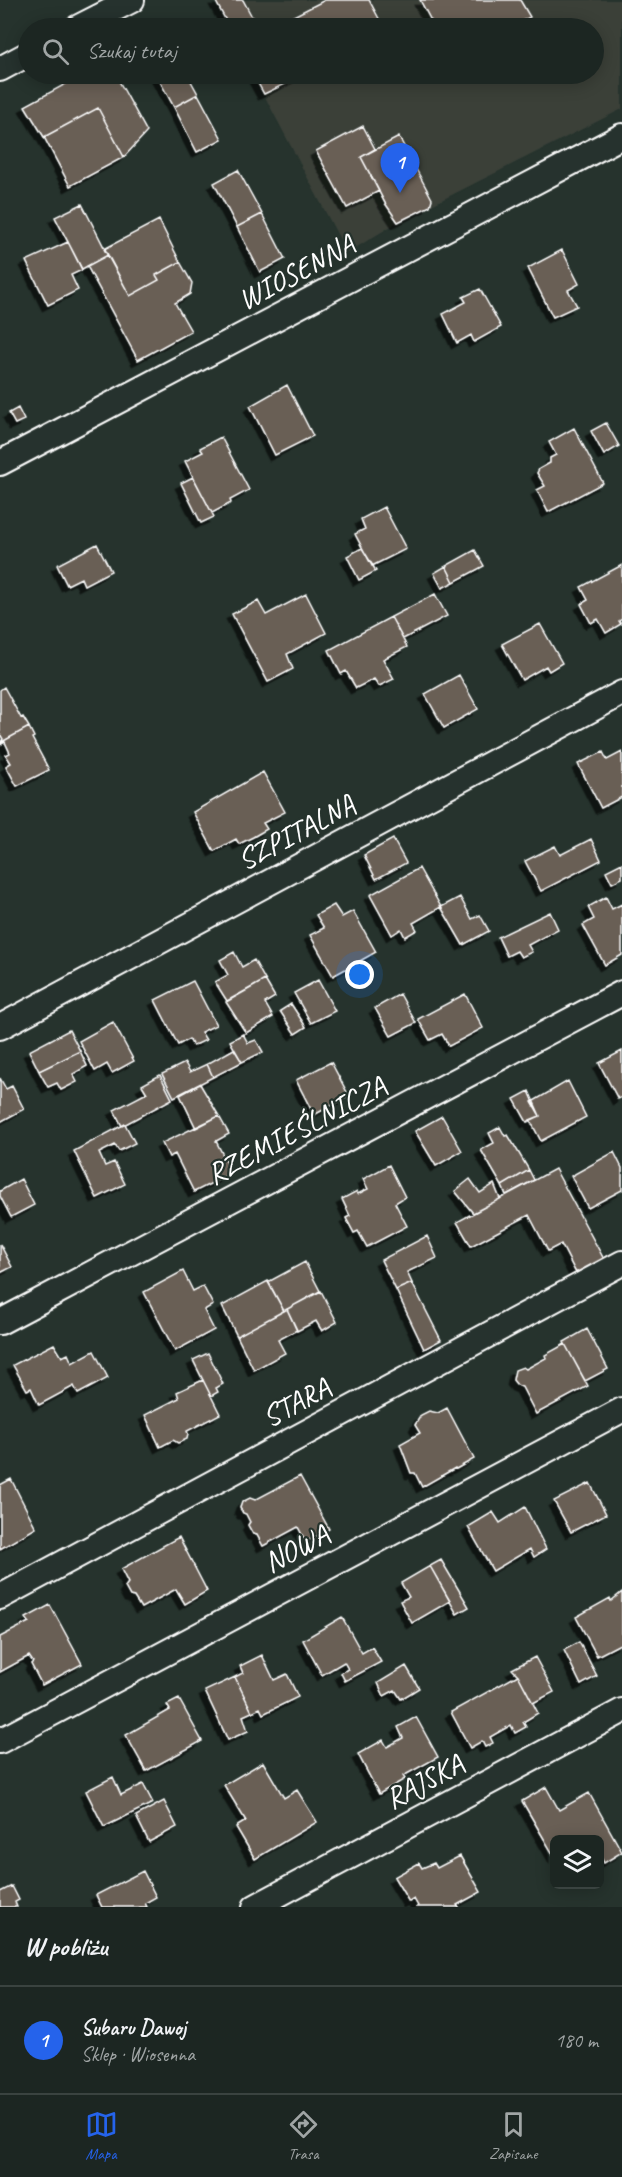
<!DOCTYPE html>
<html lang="pl">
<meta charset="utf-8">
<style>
body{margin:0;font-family:Caveat,sans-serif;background:#252e2a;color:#f1f3f6}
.controls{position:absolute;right:18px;bottom:18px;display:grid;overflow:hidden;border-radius:9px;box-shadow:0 3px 15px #0003}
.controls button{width:54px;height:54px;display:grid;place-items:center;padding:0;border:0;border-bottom:2px solid #3a4340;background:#1c2622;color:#f1f3f6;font:30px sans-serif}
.you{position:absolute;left:360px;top:975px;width:21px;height:21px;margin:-15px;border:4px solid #fff;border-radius:50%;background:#1a73e8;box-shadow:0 0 0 9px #1a73e833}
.badge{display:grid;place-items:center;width:39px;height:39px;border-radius:50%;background:#2563eb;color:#fff;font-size:20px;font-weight:700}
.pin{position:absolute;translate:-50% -50px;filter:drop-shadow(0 2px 3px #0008)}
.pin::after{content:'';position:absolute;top:32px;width:21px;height:18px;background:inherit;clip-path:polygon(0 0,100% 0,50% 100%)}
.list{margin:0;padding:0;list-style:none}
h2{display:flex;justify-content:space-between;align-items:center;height:78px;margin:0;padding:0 24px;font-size:26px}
h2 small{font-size:20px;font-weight:400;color:#a0a5a5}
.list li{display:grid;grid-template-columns:39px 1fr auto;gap:18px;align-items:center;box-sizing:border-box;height:108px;padding:0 24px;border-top:2px solid #3a4340}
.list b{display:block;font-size:22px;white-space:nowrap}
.list p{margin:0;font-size:20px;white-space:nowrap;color:#a0a5a5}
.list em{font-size:20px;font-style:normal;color:#a0a5a5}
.icon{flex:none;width:33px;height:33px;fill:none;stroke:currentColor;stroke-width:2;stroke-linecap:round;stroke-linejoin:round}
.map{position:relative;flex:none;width:622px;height:1907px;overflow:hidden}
.search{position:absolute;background:#1c2622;box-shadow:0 3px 15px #0003;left:18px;right:18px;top:18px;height:66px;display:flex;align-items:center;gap:15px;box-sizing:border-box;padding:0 21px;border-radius:33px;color:#a0a5a5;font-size:22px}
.sheet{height:186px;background:#1c2622}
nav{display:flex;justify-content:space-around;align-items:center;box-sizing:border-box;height:84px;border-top:2px solid #3a4340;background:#1c2622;font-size:16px;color:#a0a5a5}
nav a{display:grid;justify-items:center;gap:3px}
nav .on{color:#2563eb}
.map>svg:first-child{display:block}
.built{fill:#3a4039}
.building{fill:#695e55;stroke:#fff;stroke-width:1.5;filter:url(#shadow)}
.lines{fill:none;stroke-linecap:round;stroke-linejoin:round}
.street-casing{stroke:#fff;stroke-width:28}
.street{stroke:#26332d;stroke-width:24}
.labels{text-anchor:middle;stroke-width:4.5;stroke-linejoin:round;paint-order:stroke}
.street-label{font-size:30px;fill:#fff;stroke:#26332d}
</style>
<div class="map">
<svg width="622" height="1907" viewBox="0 0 622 1907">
<defs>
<filter id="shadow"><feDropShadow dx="-5.5" dy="5.5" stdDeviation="0" flood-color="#0009"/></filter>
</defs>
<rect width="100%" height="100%" fill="#26332d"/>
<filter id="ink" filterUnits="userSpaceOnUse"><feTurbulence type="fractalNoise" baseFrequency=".0167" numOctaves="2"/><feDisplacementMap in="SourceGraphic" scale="12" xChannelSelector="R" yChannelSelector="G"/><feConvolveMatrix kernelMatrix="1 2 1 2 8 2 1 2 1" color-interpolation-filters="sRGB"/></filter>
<g filter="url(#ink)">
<!-- built -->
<path class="built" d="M215 0H622V109L398 222 347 253 253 74H594V28H230Z"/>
<!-- building -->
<path class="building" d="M215 0H243L258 28H230Z
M325 0H369L384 28H270Z
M420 0H520L530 17 508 28H435Z
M84 74H115L147 132 124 157 98 108 44 137 25 106Z
M156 74H187L198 94 174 107Z
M253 74H279L285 84 264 94Z
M279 74H304L285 84Z
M198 94 222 139 197 152 174 107Z
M98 108 124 157 70 186 44 137Z
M363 126 375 149 361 157 379 191 347 208 316 151Z
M399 137 432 199 430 206 398 222 385 203 361 157Z
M238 170 262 214 237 227 214 183Z
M82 204 108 255 82 269 55 217Z
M262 214 285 259 260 272 237 227Z
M159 220 180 262 156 275 159 280 130 296 104 249Z
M68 242 82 270 71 275 78 290 48 305 26 261Z
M562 250 579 284 568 290 577 306 553 317 528 268Z
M108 255 130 296 159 280 156 275 180 262 192 283 190 294 175 303 191 331 138 360 87 266Z
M480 289 501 327 474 342 471 335 457 343 443 314 466 302 463 297Z
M287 385 313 436 275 455 250 406Z
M18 408 24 420 15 424 9 413Z
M606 423 619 446 604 455 591 431Z
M574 428 603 483 548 512 537 490 545 486 537 473 539 469 550 463V458L556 455 549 442Z
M221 437 249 490 230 500 231 503 212 513 185 461 203 452 200 448Z
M193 477 214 517 201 523 181 483Z
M384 507 406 549 372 566 355 534 365 529 361 519Z
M97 544 111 571 84 585 81 578 67 585 57 565Z
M362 548 376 571 359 580 347 556Z
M475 550 484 566 454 582 446 566Z
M622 565V619L619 621 621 624 606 633 598 619 591 623 581 604 588 600 581 587Z
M446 566 454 582 442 588 434 573Z
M306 594 326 633 287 654 293 669 268 682 232 614 258 601 266 615Z
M435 594 447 616 403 639 391 617Z
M391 617 407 647 383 659 394 679 379 686 374 679 356 688 346 671 341 674 329 650Z
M540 624 562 663 549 671 546 666 522 680 502 644Z
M459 675 478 709 444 728 425 694Z
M4 687 21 718 23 717 29 727 0 743 3 739 0 734V690Z
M29 727 34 737 32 738 49 770 17 786 6 766 11 763 6 755 10 753 5 742 0 745V743Z
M603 752 607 760 622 752V797L601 808 578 764Z
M263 772 285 812 263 823 267 829 253 837 239 844 236 839 214 851 193 812Z
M393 839 406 863 376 879 364 855Z
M591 839 601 860 541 891 525 861 555 846 560 855Z
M622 863V878L612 883 606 871Z
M419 868 441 907 413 923 417 930 405 937 401 929 392 935 370 895Z
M460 897 472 919 480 915 489 931 463 945 441 907Z
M606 897 612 909 622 904V955L605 965 583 925 594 919 588 907Z
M334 905 342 917 353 911 376 952 333 976 310 935 324 928 316 915Z
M550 912 558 929 528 945 532 952 521 957 517 951 507 956 498 937Z
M234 952 242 967 254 960 265 980 227 1001 215 982 228 975 220 960Z
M265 980 275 997 265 1003 273 1017 246 1033 226 1002Z
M318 980 335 1011 311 1023 294 993Z
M193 981 216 1025 201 1032 206 1040 193 1046 189 1039 178 1045 155 1000Z
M400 994 416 1023 391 1036 375 1008Z
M465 994 483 1028 449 1046 442 1034 430 1040 418 1019Z
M291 1004 306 1027 295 1034 280 1011Z
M113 1022 134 1061 112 1073 107 1064 95 1071 79 1041Z
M69 1030 80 1051 39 1071 29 1051Z
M243 1034 248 1043 256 1040 263 1052 242 1062 230 1041Z
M234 1049 242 1062 213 1077 207 1064Z
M80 1051 87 1066 73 1074 77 1082 61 1090 57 1083 48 1087 39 1071Z
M622 1051V1097L618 1099 599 1063Z
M331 1062 349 1096 314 1115 296 1080Z
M185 1063 190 1072 207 1064 213 1077 174 1097 162 1074Z
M160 1075 172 1099 122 1126 114 1110 147 1093 142 1085Z
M0 1078 6 1089 12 1086 24 1109 0 1122Z
M568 1081 586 1117 541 1141 530 1120 540 1116 532 1102Z
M200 1084 219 1116 196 1128 180 1095Z
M529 1091 540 1116 527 1122 514 1099Z
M219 1116 229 1134 216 1141 232 1173 194 1192 175 1154 169 1157 162 1143Z
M442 1116 462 1151 436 1166 415 1131Z
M125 1124 135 1143 119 1151 115 1145 99 1153 105 1166 114 1162 125 1184 97 1198 74 1151Z
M500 1127 505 1136 508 1135 529 1170 502 1186 481 1150 494 1143 489 1133Z
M614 1152 622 1168V1190L588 1208 571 1176Z
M389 1165 405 1197 395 1203 407 1226 367 1247 358 1231 354 1233 346 1218 350 1216 342 1199 357 1191 358 1194 368 1189 363 1179Z
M555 1169 606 1263 580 1277 575 1271 561 1244 548 1251 529 1215 471 1246 457 1222Z
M529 1170 534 1180 506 1195 502 1186Z
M21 1179 34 1205 11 1217 0 1196V1191Z
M470 1179 480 1193 494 1184 500 1199 473 1213 455 1191Z
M427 1236 437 1258 407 1272 412 1283 396 1290 381 1260Z
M0 1244 12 1267 0 1273Z
M305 1262 320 1291 284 1311 268 1282Z
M183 1271 193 1291 203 1286 213 1305 204 1310 214 1330 175 1351 144 1292Z
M268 1281 284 1311 237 1336 222 1306Z
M412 1283 441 1340 424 1349 396 1290Z
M321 1291 337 1322 322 1331 316 1321 297 1331 287 1309Z
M287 1309 297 1330 278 1340 285 1353 254 1370 237 1336Z
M587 1329 608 1369 585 1381 564 1342Z
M54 1344 62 1357 68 1354 72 1363 94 1351 108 1378 78 1394 74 1386 39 1405 31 1388 27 1390 13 1365Z
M565 1344 588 1386 536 1414 522 1387 517 1385 513 1380 515 1370 523 1367 526 1369 546 1358 545 1355Z
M208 1353 223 1384 216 1388 218 1392 211 1396 193 1360Z
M203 1380 220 1414 187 1431 188 1434 187 1439 178 1443 173 1440 160 1447 145 1415 179 1398 177 1392Z
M447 1408 474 1459 456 1469 455 1468 422 1487 415 1473H411L400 1444 420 1433 415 1425 421 1415 429 1411 438 1413Z
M300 1476 329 1529 306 1542 298 1527 263 1546 257 1535 253 1534 248 1525 250 1522 246 1514 243 1513 240 1508 242 1502 250 1498 255 1500Z
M11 1479 36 1528 0 1549V1485Z
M590 1483 606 1514 571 1532 554 1501Z
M525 1507 546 1549 534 1557 530 1549 493 1571 468 1527 493 1512 500 1523Z
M179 1537 207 1591 185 1604 176 1589 141 1608 134 1597 130 1596 125 1587 128 1583 121 1569Z
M441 1560 469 1607 457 1614 430 1566Z
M430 1566 450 1601 412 1623 400 1601 409 1597 401 1583Z
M622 1592V1643L597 1656 576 1617 610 1598 611 1601Z
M50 1605 82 1664 42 1685 31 1664 33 1662 29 1656 0 1672V1637L29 1622 26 1618Z
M342 1617 362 1653 372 1647 381 1662 345 1681 341 1673 348 1669 344 1662 322 1675 303 1640Z
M579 1642 597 1676 581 1685 564 1650Z
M262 1655 274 1680 287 1674 298 1697 263 1714 260 1708 252 1712 235 1677 243 1673 240 1666Z
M535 1657 554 1692 533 1703 518 1675 512 1669Z
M406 1666 419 1688 401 1699 395 1690 384 1696 378 1683Z
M518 1675 538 1713 523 1722 526 1727 515 1733 511 1725 490 1737 493 1743 485 1747 482 1741 470 1748 451 1712Z
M235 1677 252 1712 243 1716 248 1731 228 1740 205 1691Z
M179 1699 202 1741 146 1771 126 1735 170 1710 167 1705Z
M416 1717 438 1757 403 1776 405 1779 379 1794 358 1754 383 1740 387 1747 403 1738 398 1727Z
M263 1762 284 1798 297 1790 317 1822 255 1859 236 1827 246 1821 224 1785Z
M113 1777 121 1795 143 1784 153 1803 104 1827 86 1791Z
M546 1787 559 1810 589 1793 622 1852 604 1863 600 1855V1840H590L589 1837 586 1840H554V1856L522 1801Z
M164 1801 177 1827 149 1842 136 1816Z
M460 1856 481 1892 457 1905 459 1907H417L418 1906 414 1899 409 1902 394 1877 419 1863 422 1868 434 1863 437 1868Z
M143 1871 156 1897 145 1903 147 1907H102L96 1895Z
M12 1886 19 1900 15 1902 17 1907H0V1892Z"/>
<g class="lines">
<!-- street casing -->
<g class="street-casing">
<path id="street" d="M77 28 132 0
M0 69 28 54
M0 463 622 136
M0 1027 622 693
M0 1322 622 993
M0 1597 622 1263
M0 1741 622 1410
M255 1907 622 1711"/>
</g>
<!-- street -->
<use href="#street" class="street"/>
</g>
</g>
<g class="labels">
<!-- street labels -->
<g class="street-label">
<text transform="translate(296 272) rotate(-28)" y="10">WIOSENNA</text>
<text transform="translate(296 832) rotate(-28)" y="10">SZPITALNA</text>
<text transform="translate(296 1130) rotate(-28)" y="10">RZEMIEŚLNICZA</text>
<text transform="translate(296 1402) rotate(-28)" y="10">STARA</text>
<text transform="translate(296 1548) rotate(-28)" y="10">NOWA</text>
<text transform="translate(424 1781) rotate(-28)" y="10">RAJSKA</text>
</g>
</g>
</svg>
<div class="controls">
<button><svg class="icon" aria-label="layers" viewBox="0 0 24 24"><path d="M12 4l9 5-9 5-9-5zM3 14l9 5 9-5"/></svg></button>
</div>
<div class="you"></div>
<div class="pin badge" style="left:400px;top:193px">1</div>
<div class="search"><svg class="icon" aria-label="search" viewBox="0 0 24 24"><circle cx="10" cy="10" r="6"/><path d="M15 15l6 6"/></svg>Szukaj tutaj</div>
</div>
<section class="sheet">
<h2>W pobliżu<small></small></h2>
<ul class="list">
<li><span class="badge">1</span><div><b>Subaru Dawoj</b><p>Sklep · Wiosenna</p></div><em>180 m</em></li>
</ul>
</section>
<nav>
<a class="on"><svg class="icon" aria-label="map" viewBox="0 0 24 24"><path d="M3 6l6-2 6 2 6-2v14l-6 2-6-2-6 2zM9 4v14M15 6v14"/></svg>Mapa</a>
<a><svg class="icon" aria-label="directions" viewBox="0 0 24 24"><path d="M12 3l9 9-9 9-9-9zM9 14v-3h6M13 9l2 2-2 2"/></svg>Trasa</a>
<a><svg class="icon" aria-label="saved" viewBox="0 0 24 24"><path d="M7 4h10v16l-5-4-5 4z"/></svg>Zapisane</a>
</nav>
